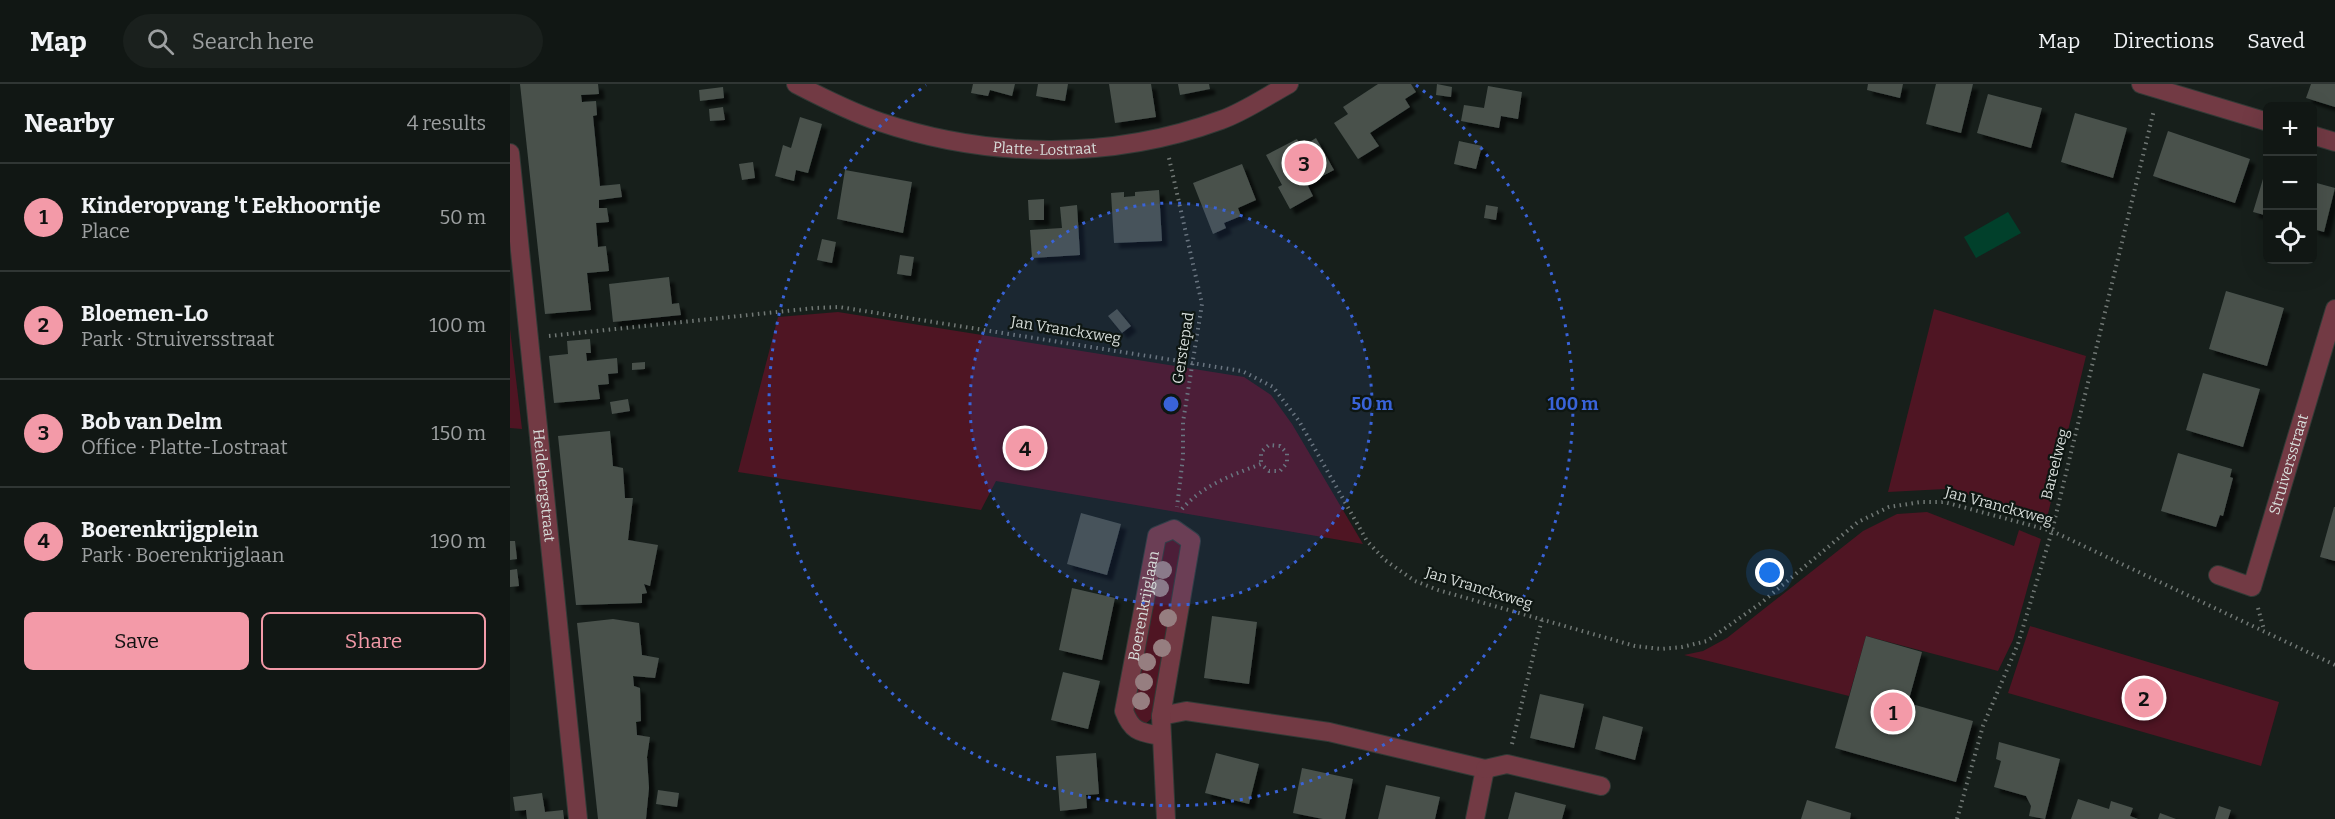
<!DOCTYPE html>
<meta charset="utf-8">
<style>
body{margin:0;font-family:Bitter,serif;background:#1a201d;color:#f1f3f6}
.controls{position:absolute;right:18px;top:18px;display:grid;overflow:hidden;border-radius:9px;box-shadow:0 6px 24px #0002}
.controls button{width:54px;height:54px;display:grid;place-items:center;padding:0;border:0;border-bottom:2px solid #303634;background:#111714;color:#f1f3f6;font:30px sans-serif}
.you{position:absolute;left:1260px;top:489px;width:21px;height:21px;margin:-15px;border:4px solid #fff;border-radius:50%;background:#1a73e8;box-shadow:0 0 0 9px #1a73e833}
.badge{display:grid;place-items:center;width:39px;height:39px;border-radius:50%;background:#f39aa8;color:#111;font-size:20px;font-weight:700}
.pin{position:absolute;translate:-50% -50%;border:3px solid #fff;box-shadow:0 2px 6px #0006}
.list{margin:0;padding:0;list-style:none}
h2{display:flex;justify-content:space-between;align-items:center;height:78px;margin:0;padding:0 24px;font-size:26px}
h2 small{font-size:20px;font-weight:400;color:#9c9fa0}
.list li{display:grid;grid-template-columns:39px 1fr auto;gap:18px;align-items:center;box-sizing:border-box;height:108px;padding:0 24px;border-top:2px solid #303634}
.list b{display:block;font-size:22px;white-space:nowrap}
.list p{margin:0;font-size:20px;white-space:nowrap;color:#9c9fa0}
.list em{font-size:20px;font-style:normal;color:#9c9fa0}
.actions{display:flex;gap:12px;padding:18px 24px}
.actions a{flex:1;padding:14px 0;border:2px solid #f39aa8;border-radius:9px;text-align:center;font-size:21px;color:#f39aa8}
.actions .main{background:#f39aa8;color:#111}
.icon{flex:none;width:33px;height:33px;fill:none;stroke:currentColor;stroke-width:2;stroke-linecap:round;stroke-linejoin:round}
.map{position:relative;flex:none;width:1825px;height:735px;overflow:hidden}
header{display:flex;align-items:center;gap:36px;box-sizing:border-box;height:84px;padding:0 30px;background:#111714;border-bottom:2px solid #303634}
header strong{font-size:28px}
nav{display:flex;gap:33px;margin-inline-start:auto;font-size:21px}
.search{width:420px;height:54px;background:#1a201d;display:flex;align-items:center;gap:15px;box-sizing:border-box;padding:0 21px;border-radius:33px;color:#9c9fa0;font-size:22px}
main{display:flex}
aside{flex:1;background:#111714}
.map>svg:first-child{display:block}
.green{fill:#4f1523}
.water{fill:#01402b}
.building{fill:#48514c;filter:url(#shadow)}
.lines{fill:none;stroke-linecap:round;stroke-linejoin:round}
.minor-casing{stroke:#323a36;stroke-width:20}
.tertiary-casing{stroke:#323a36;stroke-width:20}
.path{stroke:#717875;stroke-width:4;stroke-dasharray:1.5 4.5;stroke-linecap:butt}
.minor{stroke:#723a44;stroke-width:18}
.tertiary{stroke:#723a44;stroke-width:18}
.tree{fill:#967e80}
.ring{fill:none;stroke:#3963d8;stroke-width:3;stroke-dasharray:3 6}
.labels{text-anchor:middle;stroke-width:4.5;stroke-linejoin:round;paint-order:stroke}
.street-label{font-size:15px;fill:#d7ddda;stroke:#0e1612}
.centre{fill:#3963d8;stroke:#0e1612;stroke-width:3}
.ring-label{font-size:18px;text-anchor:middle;font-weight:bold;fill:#3963d8;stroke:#0e1612;stroke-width:4.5;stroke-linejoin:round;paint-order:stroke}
</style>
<header>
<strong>Map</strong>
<div class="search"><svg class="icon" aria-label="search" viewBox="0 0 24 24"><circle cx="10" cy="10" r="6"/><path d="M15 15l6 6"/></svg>Search here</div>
<nav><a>Map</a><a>Directions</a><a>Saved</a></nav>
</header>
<main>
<aside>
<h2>Nearby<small>4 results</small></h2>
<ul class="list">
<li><span class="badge">1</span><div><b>Kinderopvang 't Eekhoorntje</b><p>Place</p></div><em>50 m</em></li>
<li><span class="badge">2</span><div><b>Bloemen-Lo</b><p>Park · Struiversstraat</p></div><em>100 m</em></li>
<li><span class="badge">3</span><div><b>Bob van Delm</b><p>Office · Platte-Lostraat</p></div><em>150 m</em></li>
<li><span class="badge">4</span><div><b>Boerenkrijgplein</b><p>Park · Boerenkrijglaan</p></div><em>190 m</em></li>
</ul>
<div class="actions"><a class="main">Save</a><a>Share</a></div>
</aside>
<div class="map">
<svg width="1825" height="735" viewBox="0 0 1825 735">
<defs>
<filter id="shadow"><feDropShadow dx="5.5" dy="5.5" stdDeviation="1.5" flood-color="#0009"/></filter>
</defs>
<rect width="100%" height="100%" fill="#171f1b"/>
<!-- green -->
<path class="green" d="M1424 225 1576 272 1537 434 1476 415 1435 405 1378 408Z
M328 228 734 293 761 311 782 340 853 460 486 397 471 426 228 388 268 233Z
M0 245 12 345 0 344Z
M1417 428 1504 462 1509 446 1531 455 1503 556 1488 587 1356 552 1339 612 1174 571 1193 567 1217 554 1353 447 1387 430Z
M662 455 670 457 674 464 641 635 634 641 622 630 654 458Z
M1520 542 1769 618 1751 682 1498 609Z"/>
<!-- water -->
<path class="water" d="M1498 128 1511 149 1466 174 1454 153Z"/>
<!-- building -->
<path class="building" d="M10 0H88L89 10 71 11 72 18 86 17 87 31 83 32 90 102 110 100 112 113 89 116V124H97L99 138 86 139 88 163 96 162 99 187 77 189 81 226 35 230Z
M463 0H505L502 12 480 6 478 12 461 9Z
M528 0H558L555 17 526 12Z
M599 0H641L646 33 605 39Z
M668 0H699L700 5 670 11Z
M868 0H901L906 8 895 15 900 23 860 49 869 62 848 75 824 39 838 30 833 23Z
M927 0 942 3 941 13 926 11Z
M1358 0H1393L1390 14 1357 6Z
M1426 0H1463L1451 49 1416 40Z
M1801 0H1825V23L1796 14Z
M978 2 1012 8 1008 35 991 32 989 44 951 37 954 21 974 24Z
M213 3 214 14 190 17 189 6Z
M1478 10 1532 24 1521 64 1467 49Z
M213 23 215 36 200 37 199 25Z
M1565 29 1617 44 1603 94 1551 78Z
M290 33 312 40 298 89 286 86 284 97 265 92 273 61 281 64Z
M1658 47 1740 75 1725 119 1643 92Z
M806 54 824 86 797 100 803 112 780 125 768 103 772 101 756 71 787 55 789 59 795 56 796 60Z
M949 57 972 62 966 85 944 80Z
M243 78 245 94 232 96 229 80Z
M732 80 746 116 728 124 731 132 714 139 716 144 703 150 683 99Z
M1756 85H1758V132L1743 128Z
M335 86 402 98 393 149 327 135Z
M1803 98 1825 104 1814 148 1803 145Z
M649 106 652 157 604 159 601 109 614 108V113L625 112V108Z
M534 115V136H519L518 116Z
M567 121 570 171 522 174 520 146 552 144 550 123Z
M976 121 988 123 986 136 974 134Z
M312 155 326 158 322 179 307 176Z
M390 171 404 173 401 192 387 190Z
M159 193 162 220 169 219 171 231 103 238 99 200Z
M1716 207 1774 224 1757 282 1699 265Z
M607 225 621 242 612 249 598 232Z
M80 255 81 269H76L77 277 107 274 108 289 98 290 99 300 88 301 90 315 44 319 39 272 58 270 57 257Z
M135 278V285L122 286V279Z
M1693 289 1750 305 1733 363 1676 346Z
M118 315 120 327 102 330 100 318Z
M100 347 103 382 113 384 115 414H123L118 456 148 461 140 502 134 500 137 509 132 510V519L66 521 48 352Z
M1668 369 1722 385 1720 393 1723 394 1713 432 1710 431 1706 443 1651 427Z
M1824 423H1825V477L1810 473Z
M571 429 611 440 597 491 557 480Z
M0 457H5L7 475 0 476Z
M7 485 9 502 0 503V486Z
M562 504 605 514 592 576 549 566Z
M702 532 747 538 739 600 694 594Z
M103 535 129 539 132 571 149 574 145 594 123 592 124 602 130 604 131 637 126 638 127 651 140 653 137 673 139 704 136 735H88L67 539Z
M1356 552 1412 568 1398 619 1463 637 1446 698 1325 664Z
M553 588 590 597 578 645 541 636Z
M1030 610 1074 620 1064 664 1020 654Z
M1093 632 1133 643 1125 676 1085 665Z
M1489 658 1550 675 1535 735 1519 732 1521 722 1516 712 1484 703 1491 677 1486 675Z
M586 669 589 710 576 711 577 724 550 727 546 672Z
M706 669 749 680 739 720 695 709Z
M792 684 843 695 835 735H813L783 729Z
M876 701 930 713 925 735H868Z
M148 706 169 709 167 723 146 720Z
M1005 708 1056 721 1052 735H998Z
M32 709 35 728 53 726 54 735H17L16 726 5 727 3 713Z
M1568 715 1599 725 1601 717 1623 724 1620 732 1628 735H1561Z
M1297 716 1341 729 1340 735H1291Z
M1709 722 1721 726 1718 735H1705Z
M1650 729 1666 735H1648Z"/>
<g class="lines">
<!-- minor casing -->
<g class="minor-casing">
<g id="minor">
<path id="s1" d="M286 0C313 14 341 28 370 38 480 75 602 76 711 36 734 28 757 12 779 0"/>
<path d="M1631 0 1758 38"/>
<path d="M1802 51 1825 58"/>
<path id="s2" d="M1708 491 1742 503 1825 225"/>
<path d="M651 632 676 627 819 648 975 685 965 735"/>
<path id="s3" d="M650 652C630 648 622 648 614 627L647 452 664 445 681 457 651 632 656 735"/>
<path d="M975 685 997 680 1091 702"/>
</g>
</g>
<!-- tertiary casing -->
<g class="tertiary-casing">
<g id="tertiary">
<path id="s4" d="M0 69 68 735"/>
</g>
</g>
<!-- path -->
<path class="path" d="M659 74 692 220 673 338V373L667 423
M39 252 305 224 329 223 732 287 763 303 789 337 857 457 875 476 889 486 905 497 928 506 1125 562 1151 565 1172 563 1197 557 1251 519 1348 438 1379 423 1411 418H1434L1542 447 1825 581
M672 425C693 401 722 391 751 380L759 387H770L777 379V369L770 362 759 361 751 368V380
M1748 524 1754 546
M1002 660 1032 535
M1447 735 1473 642 1508 560 1542 447 1644 26"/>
<!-- minor -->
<use href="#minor" class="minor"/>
<!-- tertiary -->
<use href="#tertiary" class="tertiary"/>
</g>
<!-- trees -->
<g class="tree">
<circle cx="653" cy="486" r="9"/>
<circle cx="650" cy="504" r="9"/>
<circle cx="658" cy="534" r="9"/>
<circle cx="652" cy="564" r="9"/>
<circle cx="637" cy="578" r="9"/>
<circle cx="634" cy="598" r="9"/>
<circle cx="631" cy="617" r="9"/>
</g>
<!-- distance rings -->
<circle cx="661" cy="320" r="201" fill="#3963d8" fill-opacity=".12"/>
<g class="ring">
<circle cx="661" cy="320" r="201"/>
<path d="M906 1A402 402 0 1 1 416 1"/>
</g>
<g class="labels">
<!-- street labels -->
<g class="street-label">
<text dy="5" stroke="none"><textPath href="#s1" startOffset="260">Platte-Lostraat</textPath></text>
<text transform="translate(556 246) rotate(9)" y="5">Jan Vranckxweg</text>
<text transform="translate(673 264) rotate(-81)" y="5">Gerstepad</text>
<text transform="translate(1545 380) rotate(-76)" y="5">Bareelweg</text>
<text dy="5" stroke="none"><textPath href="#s2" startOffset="164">Struiversstraat</textPath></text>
<text dy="5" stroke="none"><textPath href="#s4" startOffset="334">Heidebergstraat</textPath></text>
<text transform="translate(1489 422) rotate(15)" y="5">Jan Vranckxweg</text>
<text transform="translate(969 504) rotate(17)" y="5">Jan Vranckxweg</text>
<text dy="5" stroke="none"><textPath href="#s3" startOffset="154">Boerenkrijglaan</textPath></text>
</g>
</g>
<circle cx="661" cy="320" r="9" class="centre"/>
<g class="ring-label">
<text x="862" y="326">50 m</text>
<text x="1063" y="326">100 m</text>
</g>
</svg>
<div class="controls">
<button>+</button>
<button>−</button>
<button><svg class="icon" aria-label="locate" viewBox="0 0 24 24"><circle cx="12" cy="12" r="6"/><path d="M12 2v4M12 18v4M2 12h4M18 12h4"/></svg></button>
</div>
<div class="you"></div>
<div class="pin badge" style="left:1383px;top:628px">1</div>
<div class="pin badge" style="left:1634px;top:614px">2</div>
<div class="pin badge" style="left:794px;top:79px">3</div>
<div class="pin badge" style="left:515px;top:364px">4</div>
</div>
</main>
